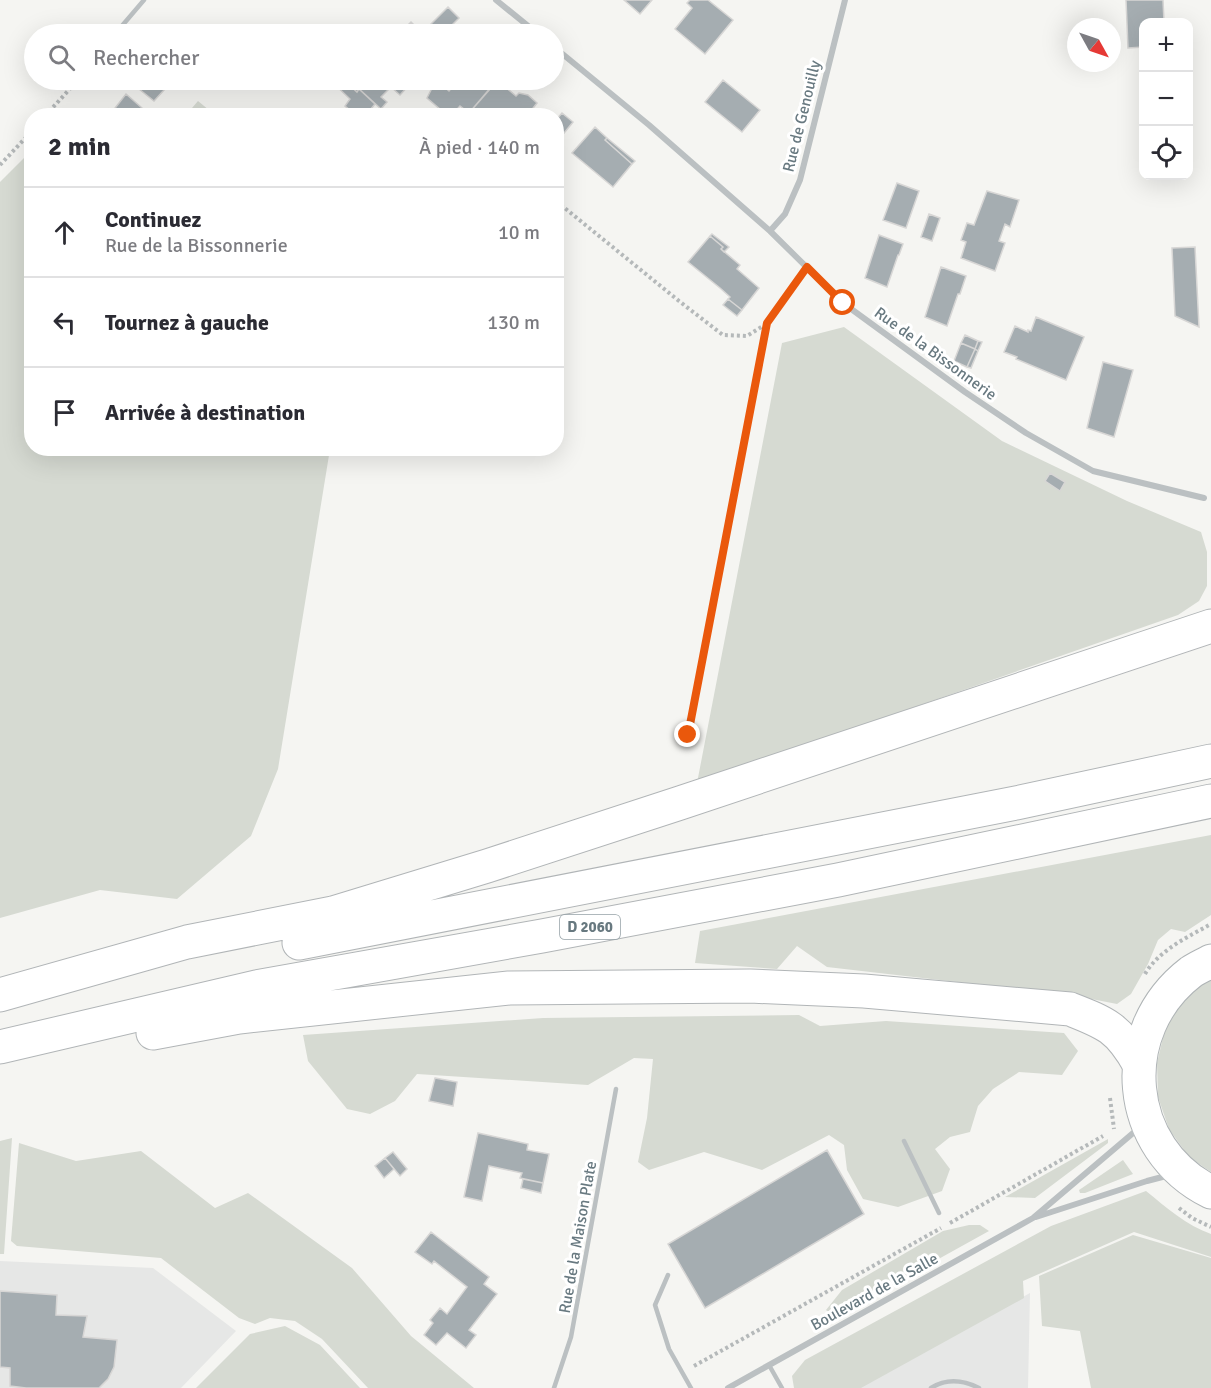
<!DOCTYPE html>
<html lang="fr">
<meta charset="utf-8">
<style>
body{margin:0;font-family:Signika,sans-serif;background:#f2f2f3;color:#2b2b33}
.controls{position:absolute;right:18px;top:18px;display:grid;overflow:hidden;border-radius:12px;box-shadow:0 6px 24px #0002}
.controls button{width:54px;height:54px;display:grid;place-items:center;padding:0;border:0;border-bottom:2px solid #e1e1e2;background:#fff;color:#2b2b33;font:30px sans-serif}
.compass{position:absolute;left:1067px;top:18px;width:54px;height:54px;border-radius:50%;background:#fff;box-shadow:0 6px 24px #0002;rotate:130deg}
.stop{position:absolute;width:18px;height:18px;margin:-14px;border:4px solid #ea580c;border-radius:50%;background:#fff}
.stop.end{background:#ea580c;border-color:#fff;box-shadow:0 2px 6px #0008}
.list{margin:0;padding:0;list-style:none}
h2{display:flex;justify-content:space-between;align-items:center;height:78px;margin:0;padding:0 24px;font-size:26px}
h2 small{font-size:20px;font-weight:400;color:#7c7c81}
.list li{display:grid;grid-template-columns:39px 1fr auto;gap:18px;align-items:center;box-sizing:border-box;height:90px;padding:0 24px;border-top:2px solid #e1e1e2}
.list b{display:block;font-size:22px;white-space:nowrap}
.list p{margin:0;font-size:20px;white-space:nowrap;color:#7c7c81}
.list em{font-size:20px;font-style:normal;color:#7c7c81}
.icon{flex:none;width:33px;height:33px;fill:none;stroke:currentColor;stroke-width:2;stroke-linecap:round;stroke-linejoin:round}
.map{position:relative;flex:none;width:1211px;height:1388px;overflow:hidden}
.search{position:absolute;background:#fff;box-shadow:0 6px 24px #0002;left:24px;top:24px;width:540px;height:66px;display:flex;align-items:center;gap:15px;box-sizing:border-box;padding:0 21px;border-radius:33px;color:#7c7c81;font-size:22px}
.panel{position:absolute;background:#fff;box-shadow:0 6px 24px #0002;left:24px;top:108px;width:540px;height:348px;border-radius:24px}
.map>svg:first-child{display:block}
.built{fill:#e6e7e6}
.green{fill:#d6dad2}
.building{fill:#a5adb1;stroke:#d7d6d5;stroke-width:1.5}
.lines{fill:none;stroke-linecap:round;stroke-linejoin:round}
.primary-casing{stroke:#afb4b6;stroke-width:35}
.highway-casing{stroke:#b1b5b7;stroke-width:35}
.path{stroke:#b5b9ba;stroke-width:4;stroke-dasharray:3 3;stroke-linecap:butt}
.lane{stroke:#bbc0c2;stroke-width:4.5}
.street{stroke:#bbc0c2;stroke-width:6}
.primary{stroke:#fff;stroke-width:33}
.highway{stroke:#fff;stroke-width:33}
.route{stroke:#ea580c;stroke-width:8}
.labels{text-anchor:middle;stroke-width:6;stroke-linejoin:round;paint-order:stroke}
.shield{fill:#fff;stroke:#95a1a6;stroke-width:1.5}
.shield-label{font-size:15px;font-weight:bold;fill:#687980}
.street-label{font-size:16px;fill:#687980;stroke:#fff}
</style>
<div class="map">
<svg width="1211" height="1388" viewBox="0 0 1211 1388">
<rect width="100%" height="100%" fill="#f5f5f2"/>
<!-- built -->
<path class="built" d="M0 1261 153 1268 236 1331 181 1388H0Z
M1030 1293 1028 1388H858Z"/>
<!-- green -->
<path class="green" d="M198 101 215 115H186Z
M31 151 32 448 330 449 278 769 251 836 177 899 100 890 0 918V182Z
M844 327 1002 441 1127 501 1201 532 1207 552V586L1199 601 1178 615 697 783 782 343Z
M1211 835V915L1185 932 1171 929 1158 940 1148 964 1131 994 1117 1004 1071 995 827 967 797 946 777 969 695 963 700 931Z
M1211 977V1172L1189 1157 1169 1129 1158 1097 1157 1063 1165 1029 1184 1000Z
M799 1015 820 1026 886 1021 1064 1033 1078 1051 1062 1075 1019 1072 993 1089 978 1106 970 1132 950 1137 935 1149 950 1169 942 1191 898 1207 863 1199 847 1170 844 1145 829 1135 762 1170 704 1152 649 1170 638 1162 647 1118 653 1059 634 1058 588 1085 417 1074 395 1101 370 1114 347 1109 308 1061 303 1035 543 1018Z
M12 1138 4 1254H0V1141Z
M1108 1139V1143L1035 1198 1005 1197Z
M19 1143 76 1161 141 1151 215 1208 248 1193 352 1268 411 1336 474 1388H368L322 1339 295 1321 270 1318 255 1324 239 1318 161 1258 17 1246 11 1241Z
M1123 1160 1133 1174 1085 1193H1080L1079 1190 1082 1188Z
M1146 1191C1167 1208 1186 1225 1211 1234V1257L1134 1232 1023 1281 1024 1298 861 1388H794L792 1376 805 1360 1051 1226Z
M969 1225H980L989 1231 834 1317 826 1310 842 1290 943 1231Z
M1133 1235 1211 1258V1388H1091L1080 1331 1042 1326 1039 1276Z
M285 1326 320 1345 360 1388H196L250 1334Z"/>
<!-- building -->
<path class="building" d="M624 0H652L640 14Z
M690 0H708L733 20 705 54 675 29 692 8 687 3Z
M1126 0H1163L1164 22H1144V47L1128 48Z
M448 7 459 18 443 34H399L411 22 422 33Z
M166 26 176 34H159Z
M130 80H152L164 90 154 101 129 81Z
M152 80H166L160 86Z
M330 80H344L357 92 359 89 375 104 365 116H357L345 106 350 99Z
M344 80H409L407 81 410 84 400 95 391 87 381 97 387 102 381 109 359 89 357 92Z
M436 80 449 91 458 80H498L469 113 460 106 451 116H448L427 98Z
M497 80 516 96 519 93 528 95 537 103 527 116H471L469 113Z
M723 80 760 110 742 132 705 102Z
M126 94 150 115V116H104L109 109 112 112Z
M562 113 573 122 556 143V120Z
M595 127 607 138 605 140 632 164 613 187 572 153Z
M607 138 635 161 632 164 605 140Z
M897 183 919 191 906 228 883 220Z
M987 191 1019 200 1010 227 1005 224 999 241 1005 243 995 271 961 258 966 242 961 240 967 223 974 225Z
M929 214 940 218 932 241 921 237Z
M712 234 729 247 724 252 721 249 723 247 710 236Z
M879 235 903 244 899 255H898L887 287 865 278Z
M710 236 723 247 721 249 740 265 737 269 759 288 742 310 728 299 730 297 720 288 688 262Z
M1195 247 1199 327 1175 316 1172 248Z
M941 267 966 276 960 294H958L947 326 925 317Z
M728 299 742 310 737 316 723 305Z
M1036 317 1084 337 1066 380 1016 359 1017 357 1004 352 1015 326 1028 332V330L1031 331Z
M965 335 978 341 975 349 961 343Z
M978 341 982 342 978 351 975 349Z
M961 343 975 349 967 367 954 361Z
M975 349 978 351 971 368 967 367Z
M1103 362 1133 370 1114 437 1087 428Z
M1050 473 1065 482 1060 491 1045 481Z
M435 1078 457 1082 453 1106 429 1101Z
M478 1133 528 1144 527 1150 549 1154 543 1183 520 1178 522 1173 489 1166 482 1201 464 1197Z
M827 1150 864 1214 705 1308 668 1244Z
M393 1152 407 1169 400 1176 385 1158Z
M385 1158 394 1169 384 1178 375 1166Z
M523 1179 543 1183 541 1193 521 1188Z
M431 1232 489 1277 484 1284 497 1294 469 1330 476 1335 466 1348 447 1333 436 1345 424 1335 433 1323 430 1320 440 1308 447 1314 467 1287 434 1261 432 1264 415 1252Z
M0 1291 57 1295 56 1315 87 1316 83 1337 117 1340 114 1367 108 1379 99 1388H26L10 1386V1368L0 1367Z"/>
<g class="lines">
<!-- primary casing -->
<g class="primary-casing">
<path id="primary" d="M1211 961C1204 965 1197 968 1191 972 1114 1031 1124 1149 1211 1192"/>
</g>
<!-- highway casing -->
<g class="highway-casing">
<path id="highway" d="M299 943 1016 803 1211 761
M0 995 187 942 333 913 487 866 680 803 1211 626
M153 1033 239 1017 509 988 750 986 864 991 1070 1009C1106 1023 1119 1028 1139 1064
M0 1047 256 987 542 936 838 880 1211 801"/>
</g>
<!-- path -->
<path class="path" d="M391 113 402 116
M45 116 78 80
M0 165 32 131
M556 201 679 301 723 335 747 336 766 324
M688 735 767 323 799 278
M1145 974C1159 950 1188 937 1211 924
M1110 1098 1114 1129
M1179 1208 1192 1218 1211 1227
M950 1223 1103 1136
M694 1366 941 1228"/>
<!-- lane -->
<path class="lane" d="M115 34 144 0
M904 1141 939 1213
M668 1275 655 1305 669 1349 691 1388
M769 1365 782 1388
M554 1388 571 1337 616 1089
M931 1388C947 1378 963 1380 979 1388"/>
<!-- street -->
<path class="street" d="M496 0 538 34
M554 47 649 125 770 231 843 303 965 392 1026 433 1093 471 1204 498
M770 231 785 214 800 180 845 0
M1036 1217 1147 1181 1170 1175
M728 1388 1033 1218 1139 1128"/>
<!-- primary -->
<use href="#primary" class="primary"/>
<!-- highway -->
<use href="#highway" class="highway"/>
</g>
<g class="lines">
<!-- route -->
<path class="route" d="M688 735 767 323 807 267 843 303"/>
</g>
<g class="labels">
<!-- shield labels -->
<rect class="shield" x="560" y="915" width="60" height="24" rx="4.5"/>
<g class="shield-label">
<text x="590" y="932">D 2060</text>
</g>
<!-- street labels -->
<g class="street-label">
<text transform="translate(801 116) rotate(-76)" y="6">Rue de Genouilly</text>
<text transform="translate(936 353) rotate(36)" y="6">Rue de la Bissonnerie</text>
<text transform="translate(577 1237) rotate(-80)" y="6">Rue de la Maison Plate</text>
<text transform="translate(874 1291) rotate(-29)" y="6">Boulevard de la Salle</text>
</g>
</g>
</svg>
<div class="controls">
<button>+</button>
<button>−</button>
<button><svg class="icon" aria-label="locate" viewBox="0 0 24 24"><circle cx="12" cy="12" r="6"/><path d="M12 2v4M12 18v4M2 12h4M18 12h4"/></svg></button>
</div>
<svg class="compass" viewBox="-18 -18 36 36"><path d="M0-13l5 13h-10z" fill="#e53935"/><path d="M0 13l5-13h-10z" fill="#7c7c81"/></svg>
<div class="stop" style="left:843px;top:303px"></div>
<div class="stop end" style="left:688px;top:735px"></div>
<div class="search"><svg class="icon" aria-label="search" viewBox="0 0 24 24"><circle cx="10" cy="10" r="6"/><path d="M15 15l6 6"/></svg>Rechercher</div>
<section class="panel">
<h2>2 min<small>À pied · 140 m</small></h2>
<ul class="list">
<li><svg class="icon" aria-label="ahead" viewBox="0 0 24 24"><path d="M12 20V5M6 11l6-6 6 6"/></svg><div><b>Continuez</b><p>Rue de la Bissonnerie</p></div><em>10 m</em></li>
<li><svg class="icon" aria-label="left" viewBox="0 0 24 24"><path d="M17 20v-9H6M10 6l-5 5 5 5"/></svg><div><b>Tournez à gauche</b></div><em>130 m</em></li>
<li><svg class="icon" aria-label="arrive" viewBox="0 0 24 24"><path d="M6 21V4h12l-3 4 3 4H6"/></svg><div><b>Arrivée à destination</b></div></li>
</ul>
</section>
</div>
